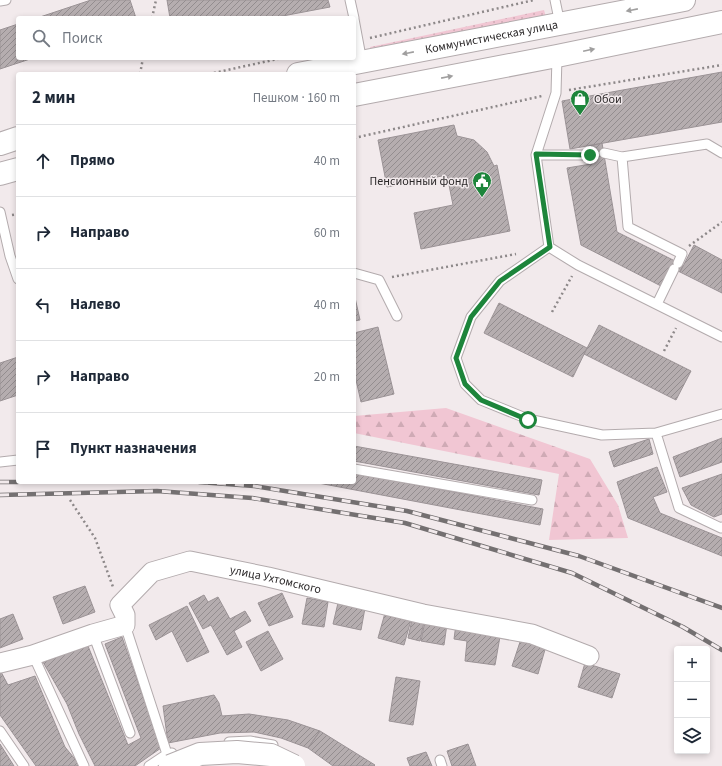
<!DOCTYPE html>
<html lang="ru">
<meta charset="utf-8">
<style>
body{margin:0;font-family:"Source Sans 3",sans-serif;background:#f6f6f7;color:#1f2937}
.controls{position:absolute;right:12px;bottom:12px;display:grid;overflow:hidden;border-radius:4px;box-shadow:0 2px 6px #0003}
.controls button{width:36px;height:36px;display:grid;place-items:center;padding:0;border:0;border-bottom:1px solid #e0e1e3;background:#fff;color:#1f2937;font:20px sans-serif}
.stop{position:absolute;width:12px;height:12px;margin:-9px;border:3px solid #1d853b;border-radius:50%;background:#fff}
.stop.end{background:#1d853b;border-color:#fff;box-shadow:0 1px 4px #0008}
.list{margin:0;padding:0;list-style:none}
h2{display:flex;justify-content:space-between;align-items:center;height:52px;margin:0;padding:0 16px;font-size:17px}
h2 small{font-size:13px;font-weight:400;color:#747a83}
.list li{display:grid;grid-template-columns:26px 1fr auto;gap:12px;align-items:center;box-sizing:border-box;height:72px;padding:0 16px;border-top:1px solid #e0e1e3}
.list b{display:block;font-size:15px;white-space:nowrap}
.list em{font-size:13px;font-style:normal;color:#747a83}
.icon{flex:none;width:22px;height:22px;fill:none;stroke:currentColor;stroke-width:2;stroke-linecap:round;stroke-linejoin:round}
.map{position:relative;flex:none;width:722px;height:766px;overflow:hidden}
.search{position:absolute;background:#fff;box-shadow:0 2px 6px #0003;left:16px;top:16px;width:340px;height:44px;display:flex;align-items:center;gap:10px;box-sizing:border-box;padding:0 14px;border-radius:4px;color:#747a83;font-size:15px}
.panel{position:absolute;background:#fff;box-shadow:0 2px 6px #0003;left:16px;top:72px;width:340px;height:412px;border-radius:4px}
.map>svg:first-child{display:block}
.grass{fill:url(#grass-dots)}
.forest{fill:url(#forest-firs)}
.building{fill:url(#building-hatch);stroke:#9b9396}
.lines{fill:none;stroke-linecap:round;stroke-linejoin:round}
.service-casing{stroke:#b3abad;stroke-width:11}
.minor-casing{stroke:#b3abad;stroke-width:21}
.primary-casing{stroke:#b3abad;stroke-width:24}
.path{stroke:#8d8889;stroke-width:2.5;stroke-dasharray:2 3;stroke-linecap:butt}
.service{stroke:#fff;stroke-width:9}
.minor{stroke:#fff;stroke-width:19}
.primary{stroke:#fff;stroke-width:22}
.rail-casing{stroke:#747071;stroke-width:4.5}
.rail{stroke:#f2eaec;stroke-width:3;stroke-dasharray:9;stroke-linecap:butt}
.primary-bridge-casing{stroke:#b3abad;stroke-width:24;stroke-linecap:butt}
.primary-bridge{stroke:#fff;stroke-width:22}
.oneway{fill:#a09f9f}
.route{stroke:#1d853b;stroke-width:5}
.labels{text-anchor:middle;stroke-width:3;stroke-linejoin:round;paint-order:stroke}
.street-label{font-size:12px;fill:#2c292a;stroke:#f2eaec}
.poi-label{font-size:12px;fill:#2c292a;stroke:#f2eaec;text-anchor:start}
</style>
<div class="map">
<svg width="722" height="766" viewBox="0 0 722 766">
<defs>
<pattern id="grass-dots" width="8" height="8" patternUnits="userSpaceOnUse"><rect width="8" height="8" fill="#f1c6d3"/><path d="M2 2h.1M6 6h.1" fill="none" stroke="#cfaab5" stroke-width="1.8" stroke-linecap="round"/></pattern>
<pattern id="forest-firs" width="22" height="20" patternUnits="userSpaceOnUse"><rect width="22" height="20" fill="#f1c6d3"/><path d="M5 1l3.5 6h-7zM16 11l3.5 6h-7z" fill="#cfaab5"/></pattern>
<pattern id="building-hatch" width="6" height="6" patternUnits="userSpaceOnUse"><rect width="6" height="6" fill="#b5adaf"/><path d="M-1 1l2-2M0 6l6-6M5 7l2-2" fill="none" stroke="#938d8f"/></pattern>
</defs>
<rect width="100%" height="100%" fill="#f2eaec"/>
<!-- grass -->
<path class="grass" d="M544 10 550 31 374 64 370 47Z"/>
<!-- forest -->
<path class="forest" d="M446 408 590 459 618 505 628 538 549 540 559 474 354 433V416Z"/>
<!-- building -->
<path class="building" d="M91 0H130L136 18H37Z
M167 0H328L330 7 272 18H170Z
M18 24V58H33L0 69V30Z
M722 72V122L570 149 562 101Z
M454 125 457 136 474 140 487 152 494 166 497 165 510 231 421 249 414 213 453 205 447 175 387 187 378 140Z
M602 143 617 232 683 265 680 272 671 268 661 286 581 245 567 168 591 164 589 146Z
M694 245 722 260V293L680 272Z
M354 293 360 320 354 321Z
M499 303 587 348 573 377 484 333Z
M599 325 691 371 676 400 584 354Z
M378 327 394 394 361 402 354 371V333Z
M18 357V395L0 401V363Z
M722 438V462L680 477 673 457Z
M649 439 653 454 614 467 609 452Z
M354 446 542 480 539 495 354 461Z
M657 467 667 492 653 497 660 513 722 538V556L628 518 617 482Z
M354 473 543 509 540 525 313 482H354Z
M722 474V514L714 517 691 505 682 488Z
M85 586 95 612 63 624 53 597Z
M282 593 293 617 269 626 258 603Z
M204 595 208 602 218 597 230 619 245 611 251 621 234 631 242 647 227 655 211 625 203 629 189 603Z
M307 598 328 602 324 627 302 624Z
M338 603 365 608 361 630 333 624Z
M187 606 209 652 187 662 172 631 156 640 149 625Z
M385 613 411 620 404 645 378 638Z
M13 614 23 639 0 648V619Z
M413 615 425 617 420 641 408 638Z
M425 621 447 624 444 645 421 641Z
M456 624 501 631 495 665 465 661 467 641 454 639Z
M268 631 283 659 261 671 246 642Z
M122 637 161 748 135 766H95L79 734 67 704 43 662 88 646 128 745 141 738 105 644Z
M521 639 546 646 538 674 512 666Z
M585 663 620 674 612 698 578 687Z
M0 670 8 685 35 676 65 747 79 764 77 766H36L0 715Z
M396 677 420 681 413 725 389 721Z
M214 695 219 703 222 716 249 714 288 720 320 731 308 748 281 738 254 732 220 733 168 743 163 706Z
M320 731 375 765 374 766H333L308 748Z
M0 744 14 766H0Z
M468 744 476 766H452L447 751Z
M426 752 432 766H410L407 758Z"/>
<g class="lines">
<!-- service casing -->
<g class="service-casing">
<path id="service" d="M350 0 354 18
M555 0 560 24
M0 1 6 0
M354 19 362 62
M557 57 556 93 536 155H590
M604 153 622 157 707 144 722 153
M536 155 549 247 578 265 722 337
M622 157 628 227 682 254 678 263
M0 212 10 256 18 279
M549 247 500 281 471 317 456 358 465 384 481 400 528 419 602 435 656 433
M354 273 379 280 397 316
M657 304 674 269
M722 414 656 433 679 508 721 528 722 527
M0 462 18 460
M354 469 532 500
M125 625 167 754 173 766
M93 634 130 733
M33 655 84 766
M0 731 24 766
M229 742 250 741 273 745
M440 760 442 766
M149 766 167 754 172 753"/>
</g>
<!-- minor casing -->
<g class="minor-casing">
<g id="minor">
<path id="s1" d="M0 663 33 655 93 634 125 625V615L120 605 152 572 190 561 268 577 423 614 532 634 589 656"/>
</g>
</g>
<!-- primary casing -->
<g class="primary-casing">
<g id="primary">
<path id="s2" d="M298 74 684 0"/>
<path d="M354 95 557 56 722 22"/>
<path d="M0 144 18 138"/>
<path d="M0 174 18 169"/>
</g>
</g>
<!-- path -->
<path class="path" d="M152 18 156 0
M370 38 534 0
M140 74 143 58
M209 74 282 58
M569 90 722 65
M354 138 542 96
M12 215 18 214
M689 246 722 222
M392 277 516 254
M552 312 572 276
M664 351 676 328
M70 500 95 538 113 587"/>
<!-- service -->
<use href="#service" class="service"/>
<!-- minor -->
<use href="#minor" class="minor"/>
<!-- primary -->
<use href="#primary" class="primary"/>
<!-- rail casing -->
<g class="rail-casing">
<path id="rail" d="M0 482H18
M199 482 254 486 407 511 579 556 722 608
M0 495 157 491 252 498 405 523 572 573 683 627 722 650"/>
</g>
<!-- rail -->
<use href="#rail" class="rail"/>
<!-- primary-bridge casing -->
<g class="primary-bridge-casing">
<path id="primary-bridge" d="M170 766 200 754 237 752 271 755 294 766"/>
</g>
<!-- primary-bridge -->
<use href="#primary-bridge" class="primary-bridge"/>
</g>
<!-- one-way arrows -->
<defs><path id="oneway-solid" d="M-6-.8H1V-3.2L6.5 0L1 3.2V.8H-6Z"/></defs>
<g class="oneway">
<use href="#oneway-solid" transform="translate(632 10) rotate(169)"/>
<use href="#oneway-solid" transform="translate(589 50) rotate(-12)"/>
<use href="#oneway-solid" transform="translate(408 53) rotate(169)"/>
<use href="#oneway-solid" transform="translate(447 77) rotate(-11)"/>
</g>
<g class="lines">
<!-- route -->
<path class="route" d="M528 420 481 400 465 384 456 358 471 317 500 281 550 247 536 154 590 155"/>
</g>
<!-- icons -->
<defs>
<g id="shop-pin" transform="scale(1)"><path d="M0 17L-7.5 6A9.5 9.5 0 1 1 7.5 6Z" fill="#1d853b" stroke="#f2eaec"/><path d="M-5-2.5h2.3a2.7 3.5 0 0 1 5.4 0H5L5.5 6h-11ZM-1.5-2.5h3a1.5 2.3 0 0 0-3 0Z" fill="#fff"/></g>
<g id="civic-pin" transform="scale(1)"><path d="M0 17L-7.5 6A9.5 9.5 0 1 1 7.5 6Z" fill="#1d853b" stroke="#f2eaec"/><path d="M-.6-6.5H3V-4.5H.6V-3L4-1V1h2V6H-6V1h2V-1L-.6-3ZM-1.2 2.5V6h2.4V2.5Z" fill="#fff"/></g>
</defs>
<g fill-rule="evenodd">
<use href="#shop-pin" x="580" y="99"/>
<use href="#civic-pin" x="482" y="181"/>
</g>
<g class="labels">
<!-- street labels -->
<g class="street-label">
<text dy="4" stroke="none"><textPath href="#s2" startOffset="197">Коммунистическая улица</textPath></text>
<text dy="4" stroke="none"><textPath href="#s1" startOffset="325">улица Ухтомского</textPath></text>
</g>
<!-- poi labels -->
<g class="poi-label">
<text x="594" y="103">Обои</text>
<text x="468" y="185" text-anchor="end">Пенсионный фонд</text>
</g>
</g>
</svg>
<div class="controls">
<button>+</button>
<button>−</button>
<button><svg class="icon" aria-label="layers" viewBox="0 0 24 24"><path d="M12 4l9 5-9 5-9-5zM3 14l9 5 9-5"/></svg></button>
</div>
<div class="stop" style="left:528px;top:420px"></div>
<div class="stop end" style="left:590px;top:155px"></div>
<div class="search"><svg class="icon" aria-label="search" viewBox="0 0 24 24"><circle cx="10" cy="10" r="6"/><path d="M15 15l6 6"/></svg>Поиск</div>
<section class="panel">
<h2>2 мин<small>Пешком · 160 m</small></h2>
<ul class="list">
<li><svg class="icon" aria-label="ahead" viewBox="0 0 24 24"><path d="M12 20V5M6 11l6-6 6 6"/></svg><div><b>Прямо</b></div><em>40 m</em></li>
<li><svg class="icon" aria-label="right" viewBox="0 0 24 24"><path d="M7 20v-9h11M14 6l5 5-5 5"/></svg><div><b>Направо</b></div><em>60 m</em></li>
<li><svg class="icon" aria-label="left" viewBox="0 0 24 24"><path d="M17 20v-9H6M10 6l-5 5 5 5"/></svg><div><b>Налево</b></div><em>40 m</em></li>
<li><svg class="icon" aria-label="right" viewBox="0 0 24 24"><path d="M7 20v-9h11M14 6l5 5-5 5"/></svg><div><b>Направо</b></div><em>20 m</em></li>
<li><svg class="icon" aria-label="arrive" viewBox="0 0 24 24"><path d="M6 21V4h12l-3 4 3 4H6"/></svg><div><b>Пункт назначения</b></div></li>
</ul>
</section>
</div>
